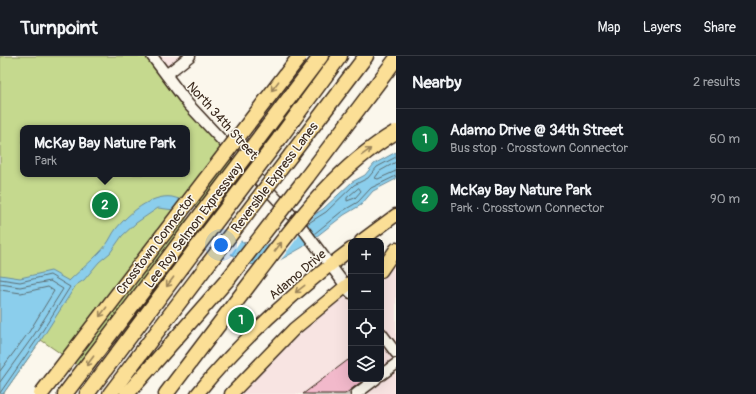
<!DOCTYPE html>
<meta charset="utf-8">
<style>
body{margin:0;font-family:Pangolin,sans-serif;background:#242831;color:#f1f3f6}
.controls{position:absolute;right:12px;bottom:12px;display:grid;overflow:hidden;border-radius:8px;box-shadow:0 4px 16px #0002}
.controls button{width:36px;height:36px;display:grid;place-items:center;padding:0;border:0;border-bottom:1px solid #363941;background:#171b24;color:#f1f3f6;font:20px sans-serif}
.you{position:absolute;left:221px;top:189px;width:14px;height:14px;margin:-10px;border:3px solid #fff;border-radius:50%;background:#1a73e8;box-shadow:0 0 0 6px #1a73e833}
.badge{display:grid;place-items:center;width:26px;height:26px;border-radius:50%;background:#0b8043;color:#fff;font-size:13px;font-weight:700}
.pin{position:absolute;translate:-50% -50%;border:2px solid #fff;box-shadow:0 1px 4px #0006}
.popup{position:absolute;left:20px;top:69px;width:170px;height:52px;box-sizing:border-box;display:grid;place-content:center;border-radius:8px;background:#171b24;filter:drop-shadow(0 1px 3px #0005);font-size:13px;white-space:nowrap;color:#9ea1a6}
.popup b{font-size:15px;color:#f1f3f6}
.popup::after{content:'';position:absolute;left:50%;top:100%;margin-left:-8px;border:8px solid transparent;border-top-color:#171b24}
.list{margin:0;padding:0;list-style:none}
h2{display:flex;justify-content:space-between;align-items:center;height:52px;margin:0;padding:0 16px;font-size:17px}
h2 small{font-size:13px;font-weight:400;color:#9ea1a6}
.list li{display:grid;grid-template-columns:26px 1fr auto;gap:12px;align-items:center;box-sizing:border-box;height:60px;padding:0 16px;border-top:1px solid #363941}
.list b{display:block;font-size:15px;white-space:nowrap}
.list p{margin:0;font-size:13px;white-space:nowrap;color:#9ea1a6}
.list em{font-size:13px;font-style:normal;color:#9ea1a6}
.icon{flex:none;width:22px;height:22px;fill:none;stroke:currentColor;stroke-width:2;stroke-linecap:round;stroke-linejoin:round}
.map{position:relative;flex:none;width:396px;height:338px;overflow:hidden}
header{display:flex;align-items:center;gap:24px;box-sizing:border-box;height:56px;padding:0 20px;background:#171b24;border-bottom:1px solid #363941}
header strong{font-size:19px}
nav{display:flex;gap:22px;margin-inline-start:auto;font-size:14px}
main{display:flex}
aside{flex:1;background:#171b24}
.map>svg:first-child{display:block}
.built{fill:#f8e4e2}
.green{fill:#c5d98e;stroke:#808256;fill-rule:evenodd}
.water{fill:#8bceec;stroke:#6b8c9a}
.pier{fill:#fbf7ec}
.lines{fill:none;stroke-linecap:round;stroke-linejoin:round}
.shore{stroke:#5b6c70;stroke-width:1}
.building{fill:#f2b9cb;stroke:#3b2a1e;filter:url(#shadow)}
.minor-casing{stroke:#3b2a1e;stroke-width:13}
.major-casing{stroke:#3b2a1e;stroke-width:15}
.highway-casing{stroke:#3b2a1e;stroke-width:17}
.minor{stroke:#fbf7ec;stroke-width:10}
.major{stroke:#fbdf96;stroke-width:12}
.highway{stroke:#fbdf96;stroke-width:14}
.highway-bridge-casing{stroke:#3b2a1e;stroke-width:17;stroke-linecap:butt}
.highway-bridge{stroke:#fbdf96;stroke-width:14}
.oneway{stroke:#9b845a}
.labels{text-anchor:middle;stroke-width:3;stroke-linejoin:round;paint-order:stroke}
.street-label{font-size:13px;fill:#3b2a1e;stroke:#fbf7ec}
</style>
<header>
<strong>Turnpoint</strong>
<nav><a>Map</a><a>Layers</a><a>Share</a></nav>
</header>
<main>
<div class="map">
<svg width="396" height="338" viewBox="0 0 396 338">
<defs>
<filter id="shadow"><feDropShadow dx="3.5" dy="2" stdDeviation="2" flood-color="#0004"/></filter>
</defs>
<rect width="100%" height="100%" fill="#fbf7ec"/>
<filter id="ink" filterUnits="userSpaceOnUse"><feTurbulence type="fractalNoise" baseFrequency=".025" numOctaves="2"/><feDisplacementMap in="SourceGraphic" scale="8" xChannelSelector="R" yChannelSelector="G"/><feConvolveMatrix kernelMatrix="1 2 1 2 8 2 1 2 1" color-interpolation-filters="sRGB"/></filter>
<g filter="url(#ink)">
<!-- built -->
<path class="built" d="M150 0H187L163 18Z
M396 195V294L381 274V207Z
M346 233 351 239V323H381V279L396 299V338H238Z"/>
<!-- green -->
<path class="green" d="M0 0H155L238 113 83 313 41 284 3 338H0ZM23 72H187V118H23Z"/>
<!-- water -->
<path class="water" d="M396 96V123L373 135 361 149 344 159 303 191 273 208 259 210 250 208 229 197 194 165 174 154 158 152 136 167 122 180 110 197 99 206 84 224 76 229 41 284 3 338H0V219L20 222 51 215 69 225C80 214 97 201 106 189 110 184 112 178 116 173 128 158 151 138 172 141 189 144 203 160 218 170 232 180 246 191 264 191L323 153 352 126 365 119 374 108Z"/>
<!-- pier -->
<path class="pier" d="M195 150 215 168 242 183 230 199 186 162Z
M319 153 277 209 260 212 253 211 274 183Z"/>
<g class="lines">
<!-- shore -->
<path class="shore" d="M396 106 380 115 375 122 378 123 396 115
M359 132 361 135 355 142 347 145V142Z
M307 168 326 156 354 129 368 122 377 111 396 101
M314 178 341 156 358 146 371 132 396 120
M0 223 20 226 50 219 70 231 38 282 0 337
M0 228 20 231 50 225 63 233 34 279 0 326
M0 234 21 237 48 231 54 235 29 276 0 315"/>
</g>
<!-- building -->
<path class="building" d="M348 304 351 308V323H365L345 338H303Z"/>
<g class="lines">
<!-- minor casing -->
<g class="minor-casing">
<path id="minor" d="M152 0 188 48 298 166 351 237
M166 19 190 0
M381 277 396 297
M381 319 396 308
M356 338 376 323"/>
</g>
<!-- major casing -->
<g class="major-casing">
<path id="major" d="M361 185 396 159
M381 215 396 193
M197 338C242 283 294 236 351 193
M231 338 294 273 351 226"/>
</g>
<!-- highway casing -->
<g class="highway-casing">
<path id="highway" d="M268 70 321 0
M279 83 340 0
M291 99 366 0
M307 121 396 3
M65 338 181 185
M87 338 194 195
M110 338 209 207
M127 338 229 222
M166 338 254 222"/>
</g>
<!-- minor -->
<use href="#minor" class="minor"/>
<!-- major -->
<use href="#major" class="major"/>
<!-- highway -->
<use href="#highway" class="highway"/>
<!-- highway-bridge casing -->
<g class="highway-bridge-casing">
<path id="highway-bridge" d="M181 185 268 70
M194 195 279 83
M209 207 291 99
M229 222 307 121
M254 222C296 167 335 112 396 76
M41 338 300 0"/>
</g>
<!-- highway-bridge -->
<use href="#highway-bridge" class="highway-bridge"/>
</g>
<!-- one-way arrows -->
<defs><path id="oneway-shaft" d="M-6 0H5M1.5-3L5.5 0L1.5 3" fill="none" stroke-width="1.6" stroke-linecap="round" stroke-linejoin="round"/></defs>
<g class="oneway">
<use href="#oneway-shaft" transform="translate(275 30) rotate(127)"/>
<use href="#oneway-shaft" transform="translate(366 96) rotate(-36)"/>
<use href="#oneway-shaft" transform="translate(278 191) rotate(-53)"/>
<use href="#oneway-shaft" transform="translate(170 226) rotate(127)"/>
<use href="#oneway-shaft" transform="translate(300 233) rotate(142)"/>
<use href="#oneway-shaft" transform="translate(103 256) rotate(127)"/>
<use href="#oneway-shaft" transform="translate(90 305) rotate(127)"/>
</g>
</g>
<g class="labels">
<!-- street labels -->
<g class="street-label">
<text transform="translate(223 64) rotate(48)" y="5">North 34th Street</text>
<text transform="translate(274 121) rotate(-53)" y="5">Reversible Express Lanes</text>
<text transform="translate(193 169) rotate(-53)" y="5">Lee Roy Selmon Expressway</text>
<text transform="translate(155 188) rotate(-53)" y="5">Crosstown Connector</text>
<text transform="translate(297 218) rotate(-40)" y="5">Adamo Drive</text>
</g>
</g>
</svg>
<div class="controls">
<button>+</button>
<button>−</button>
<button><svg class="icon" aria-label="locate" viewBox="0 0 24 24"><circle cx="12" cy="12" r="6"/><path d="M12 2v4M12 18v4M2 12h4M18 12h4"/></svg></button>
<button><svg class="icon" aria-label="layers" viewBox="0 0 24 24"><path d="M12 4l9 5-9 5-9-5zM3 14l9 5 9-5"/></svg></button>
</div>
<div class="you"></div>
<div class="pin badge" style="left:241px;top:264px">1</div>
<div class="pin badge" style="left:105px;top:149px">2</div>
<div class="popup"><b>McKay Bay Nature Park</b>Park</div>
</div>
<aside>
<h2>Nearby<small>2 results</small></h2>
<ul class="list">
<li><span class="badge">1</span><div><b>Adamo Drive @ 34th Street</b><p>Bus stop · Crosstown Connector</p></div><em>60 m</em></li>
<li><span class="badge">2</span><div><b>McKay Bay Nature Park</b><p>Park · Crosstown Connector</p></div><em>90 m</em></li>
</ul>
</aside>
</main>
